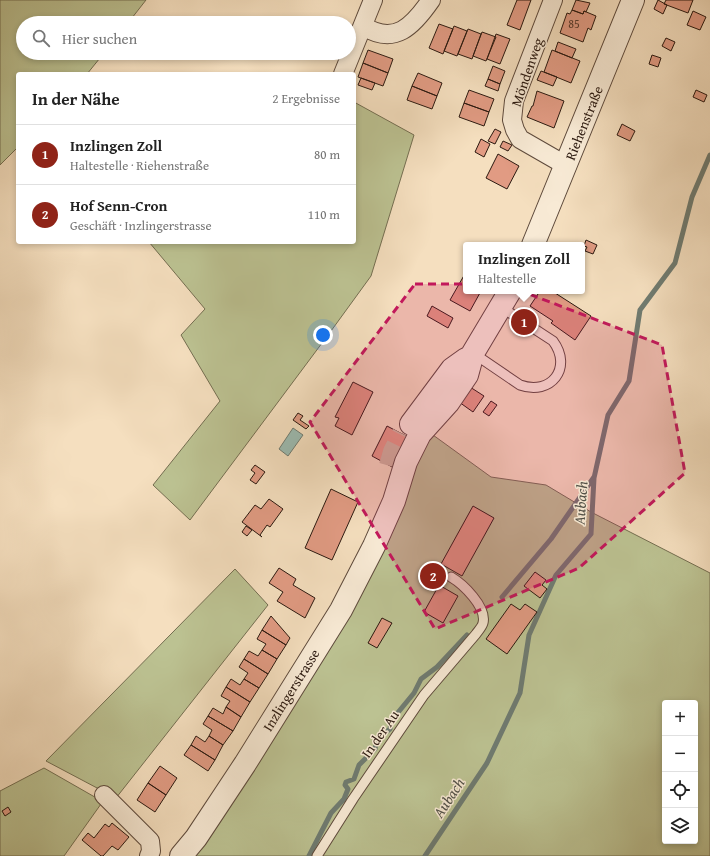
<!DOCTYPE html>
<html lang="de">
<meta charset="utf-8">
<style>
body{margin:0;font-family:"Gentium Book Plus",serif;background:#f2f2f2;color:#222}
.controls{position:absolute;right:12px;bottom:12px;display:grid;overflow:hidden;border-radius:4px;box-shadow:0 2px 6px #0003}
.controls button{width:36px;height:36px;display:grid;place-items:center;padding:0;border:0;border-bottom:1px solid #e0e0e0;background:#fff;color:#222;font:20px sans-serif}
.you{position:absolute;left:323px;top:335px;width:14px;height:14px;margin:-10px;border:3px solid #fff;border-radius:50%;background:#1a73e8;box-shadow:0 0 0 6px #1a73e833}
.badge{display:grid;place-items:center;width:26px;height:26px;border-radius:50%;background:#8f2418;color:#fff;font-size:13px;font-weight:700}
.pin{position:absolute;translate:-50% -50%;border:2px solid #fff;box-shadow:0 1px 4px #0006}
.popup{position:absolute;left:463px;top:242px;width:122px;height:52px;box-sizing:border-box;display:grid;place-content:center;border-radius:4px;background:#fff;filter:drop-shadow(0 1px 3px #0005);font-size:13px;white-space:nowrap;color:#767676}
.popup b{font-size:15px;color:#222}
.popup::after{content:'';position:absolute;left:50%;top:100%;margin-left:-8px;border:8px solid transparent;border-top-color:#fff}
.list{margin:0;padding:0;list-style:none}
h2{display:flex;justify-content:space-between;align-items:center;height:52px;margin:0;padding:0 16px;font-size:17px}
h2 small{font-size:13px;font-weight:400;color:#767676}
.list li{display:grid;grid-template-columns:26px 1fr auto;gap:12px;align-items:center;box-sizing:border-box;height:60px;padding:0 16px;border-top:1px solid #e0e0e0}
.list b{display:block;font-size:15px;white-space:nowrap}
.list p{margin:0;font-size:13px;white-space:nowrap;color:#767676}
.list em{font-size:13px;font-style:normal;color:#767676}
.icon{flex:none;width:22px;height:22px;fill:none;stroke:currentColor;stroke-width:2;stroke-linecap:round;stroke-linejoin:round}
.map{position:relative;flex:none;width:710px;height:856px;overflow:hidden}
.search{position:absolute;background:#fff;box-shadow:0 2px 6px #0003;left:16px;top:16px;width:340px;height:44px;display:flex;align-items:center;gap:10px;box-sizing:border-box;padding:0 14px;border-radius:22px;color:#767676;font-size:15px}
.panel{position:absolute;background:#fff;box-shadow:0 2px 6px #0003;left:16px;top:72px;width:340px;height:172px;border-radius:4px}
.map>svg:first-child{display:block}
.green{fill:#bcc292;stroke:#746e51;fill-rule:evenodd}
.water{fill:#9cbcb2;stroke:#6f7b71}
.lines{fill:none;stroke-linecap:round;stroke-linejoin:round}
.stream{stroke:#6f7b71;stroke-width:5}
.building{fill:#e19b83;stroke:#2b1910}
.tertiary-tunnel{stroke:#cdb79c;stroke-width:22;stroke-dasharray:22 11;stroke-linecap:butt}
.service-casing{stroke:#5e4a3c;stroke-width:11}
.minor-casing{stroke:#5e4a3c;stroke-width:20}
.tertiary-casing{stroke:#5e4a3c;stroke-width:24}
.service{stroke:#f8ead5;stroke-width:9}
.minor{stroke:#f8ead5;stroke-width:18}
.tertiary{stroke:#f8ead5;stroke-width:22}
.marked{fill:#c2185b;fill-opacity:0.2;stroke:#c2185b;stroke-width:3;stroke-dasharray:8 5;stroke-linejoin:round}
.labels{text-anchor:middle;stroke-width:3;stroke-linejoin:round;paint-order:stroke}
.number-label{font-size:12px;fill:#583a2d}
.street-label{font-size:14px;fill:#2b1910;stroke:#f8ead5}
.water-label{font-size:15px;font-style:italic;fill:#535249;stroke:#f8ead5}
</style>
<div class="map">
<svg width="710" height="856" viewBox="0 0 710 856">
<rect width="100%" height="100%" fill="#f5dfbf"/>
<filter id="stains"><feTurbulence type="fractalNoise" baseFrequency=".005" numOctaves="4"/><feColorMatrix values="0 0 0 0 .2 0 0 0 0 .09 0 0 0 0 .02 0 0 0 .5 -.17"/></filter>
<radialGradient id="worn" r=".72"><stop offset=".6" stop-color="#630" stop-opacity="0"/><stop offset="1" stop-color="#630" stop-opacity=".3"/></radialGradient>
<!-- green -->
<path class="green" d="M0 0H146L128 23H23V53H104L87 74H18V147L0 165Z
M354 102 414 135 371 276 331 331 190 520 153 485 220 401 181 335 205 309 149 242H354Z
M433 435 491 477 546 485 591 512 710 573V856H190L232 799 417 451ZM665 703H695V841H665Z
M235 569 268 605 116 798 46 761Z
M44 768 100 800 101 804 64 856H0V791Z"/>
<!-- water -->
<path class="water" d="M293 428 303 435 288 456 279 449Z"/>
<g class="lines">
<!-- stream -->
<path class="stream" d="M502 597 551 539 594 477
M309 856 331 813 344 799 348 789 345 785 346 782 354 779 359 765 375 749 377 739 390 729 391 721 414 693 421 679 437 667 467 635
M425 856 487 763 520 693 529 635 556 575 591 534 594 478 608 415 629 381 640 310 675 263 692 197 710 155"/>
</g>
<!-- building -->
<path class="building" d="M517 0H531L520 30 507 25Z
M576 0 590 3 586 12 584 11 583 14 572 10Z
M658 0 667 5 663 14 654 9Z
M666 0H693L688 13 664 4Z
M572 10 583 14 584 11 596 16 591 30 588 28 583 42 560 33 567 13 570 14Z
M693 11 706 17 700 30 687 25Z
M439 24 453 29 443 54 429 48Z
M454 26 467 31 457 56 444 51Z
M468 29 481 34 472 59 458 54Z
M482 32 496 37 486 61 473 56Z
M496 34 510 39 500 64 487 59Z
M666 38 675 42 671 51 662 46Z
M558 42 576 49 572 58 555 51Z
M368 50 393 59 388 73 363 63Z
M552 50 580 61 571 83 544 72Z
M652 55 661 58 658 67 649 64Z
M363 63 388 73 383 86 358 77Z
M493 66 505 71 500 84 488 79Z
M541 71 557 77 553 86 537 80Z
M418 73 442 83 437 96 412 86Z
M361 78 375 83 372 90 358 85Z
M488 79 500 84 498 91 485 86Z
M412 86 437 96 432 109 407 100Z
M469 90 494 99 489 112 464 103Z
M696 90 707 95 704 102 693 97Z
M537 91 564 101 554 128 527 117 532 106H533Z
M464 103 489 112 484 126 459 117Z
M622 124 635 131 630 141 617 135Z
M495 129 501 132 495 144 488 141Z
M481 139 490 144 484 157 475 152Z
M503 141 512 145 508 151 500 147Z
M498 154 519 166 507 189 486 178Z
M586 240 597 245 593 254 585 251 587 247 584 246Z
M466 272V291H481L470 311 450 300Z
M540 291H552L591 316 575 340 551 323 553 321 530 306Z
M432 306 453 318 448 328 427 316Z
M353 382 373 392 352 435 335 426 339 418 335 417Z
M470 387 484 396 473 412 459 402Z
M491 401 497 405 489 416 483 412Z
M298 413 303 416 300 420 309 426 306 429 293 420Z
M387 426 410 438 394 468 372 456Z
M255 465 265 472 256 484 250 480 255 473 251 470Z
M331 489 358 502 332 560 305 548Z
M269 499 283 509 270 527 267 525 260 535 262 537 242 522 255 505 261 509Z
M473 506 494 518 462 576 441 564Z
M246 526 252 530 247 536 242 532Z
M279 568 296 579 293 585 315 598 305 618 277 601 283 592 269 583Z
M535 572 546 580 542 585 547 589 540 598 524 586Z
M439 585 458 596 443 623 424 612Z
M511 604 520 610 525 604 537 612 507 654 486 639Z
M271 616 290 638 286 645 262 630Z
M382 618 392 623 377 648 368 643Z
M262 630 286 645 277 659 262 650 266 644 257 639Z
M262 650 277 659 268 674 244 659 249 651 258 656Z
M244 659 268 674 259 688 244 679 248 673 239 667Z
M231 679 240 685 244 679 259 688 250 702 226 687Z
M226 687 250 702 241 717 226 707 230 701 221 696Z
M226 707 241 717 233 731 208 716 213 708 223 714Z
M208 716 233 731 223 745 209 736 212 730 203 724Z
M196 736 205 742 209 736 223 745 215 760 191 745Z
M191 745 215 760 208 771 184 755Z
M160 766 177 778 166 795 148 783Z
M148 783 166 795 155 812 137 800Z
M8 807 11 812 5 816 2 811Z
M112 823 129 837 118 850 112 846 103 856H101L82 840 88 833 94 838 105 824 109 827Z"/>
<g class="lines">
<!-- tertiary-tunnel -->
<path class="tertiary-tunnel" d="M390 466 394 452 403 434"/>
<!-- service casing -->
<g class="service-casing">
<path id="service" d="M473 353 520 385C551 396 573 368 553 341L501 307
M317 856 353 799 424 695 476 634C478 631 482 627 483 623 487 607 463 584 451 577"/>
</g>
<!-- minor casing -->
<g class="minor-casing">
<path id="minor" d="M553 0 514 101 512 120 515 130 520 139 567 166
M363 26C395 46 413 26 431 0
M343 74 373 0
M104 795 150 841 151 851 149 856"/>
</g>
<!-- tertiary casing -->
<g class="tertiary-casing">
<path id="tertiary" d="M533 245 633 0
M411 424 452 369 466 359
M181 856 196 838 245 764 341 610 374 546 394 501 406 462 420 434 448 403 467 375 473 353 510 291"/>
</g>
<!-- service -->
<use href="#service" class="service"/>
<!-- minor -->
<use href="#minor" class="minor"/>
<!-- tertiary -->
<use href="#tertiary" class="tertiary"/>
</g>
<!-- marked area -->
<path class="marked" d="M415 284H503L662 345 685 473 579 568 435 629 310 422Z"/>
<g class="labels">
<!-- number labels -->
<g class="number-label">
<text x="574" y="28">85</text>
</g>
<!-- street labels -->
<g class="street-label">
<text transform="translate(527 72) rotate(-71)" y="5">Möndenweg</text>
<text transform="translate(584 123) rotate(-68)" y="5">Riehenstraße</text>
<text transform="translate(291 690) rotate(-58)" y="5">Inzlingerstrasse</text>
<text transform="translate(380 734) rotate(-55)" y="5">In der Au</text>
</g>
<!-- water labels -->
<g class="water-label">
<text transform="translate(581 503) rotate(-86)" y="5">Aubach</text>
<text transform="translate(449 798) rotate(-57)" y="5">Aubach</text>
</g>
</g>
<rect width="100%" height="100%" filter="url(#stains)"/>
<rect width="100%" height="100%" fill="url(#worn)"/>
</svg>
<div class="controls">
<button>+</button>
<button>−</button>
<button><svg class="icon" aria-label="locate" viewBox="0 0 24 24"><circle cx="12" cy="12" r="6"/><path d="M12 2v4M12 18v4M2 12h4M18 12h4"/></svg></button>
<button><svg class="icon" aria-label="layers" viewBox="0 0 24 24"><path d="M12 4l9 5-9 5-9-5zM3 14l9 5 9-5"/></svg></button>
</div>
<div class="you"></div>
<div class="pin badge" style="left:524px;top:322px">1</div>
<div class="popup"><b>Inzlingen Zoll</b>Haltestelle</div>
<div class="pin badge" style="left:433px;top:576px">2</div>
<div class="search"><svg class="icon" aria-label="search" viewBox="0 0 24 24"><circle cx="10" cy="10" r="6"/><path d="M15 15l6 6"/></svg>Hier suchen</div>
<section class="panel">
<h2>In der Nähe<small>2 Ergebnisse</small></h2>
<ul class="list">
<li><span class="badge">1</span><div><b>Inzlingen Zoll</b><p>Haltestelle · Riehenstraße</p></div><em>80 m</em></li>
<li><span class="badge">2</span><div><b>Hof Senn-Cron</b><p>Geschäft · Inzlingerstrasse</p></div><em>110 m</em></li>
</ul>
</section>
</div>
